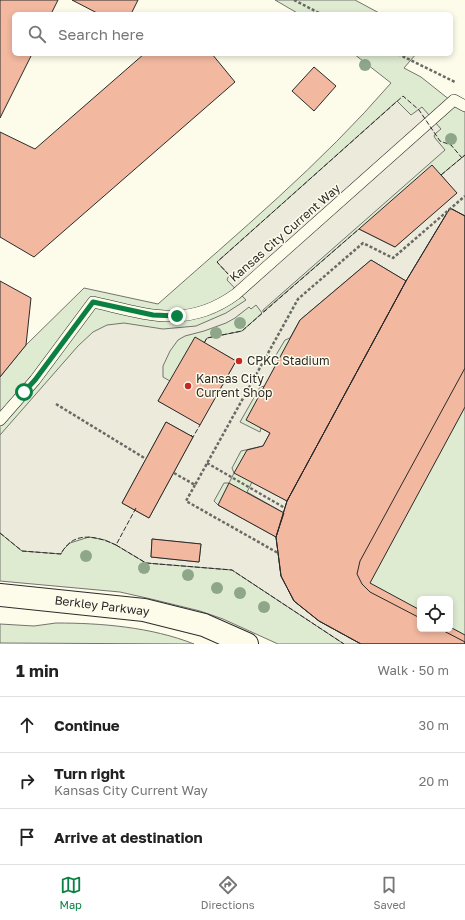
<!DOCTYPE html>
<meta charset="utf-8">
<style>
body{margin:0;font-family:"Golos Text",sans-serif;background:#f2f2f2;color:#222}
.controls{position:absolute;right:12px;bottom:12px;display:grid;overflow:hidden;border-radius:6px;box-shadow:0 2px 6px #0003}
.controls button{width:36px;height:36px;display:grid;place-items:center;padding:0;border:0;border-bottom:1px solid #e0e0e0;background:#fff;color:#222;font:20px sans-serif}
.stop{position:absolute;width:12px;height:12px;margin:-9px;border:3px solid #0b8043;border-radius:50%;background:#fff}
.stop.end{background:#0b8043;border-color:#fff;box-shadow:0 1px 4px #0008}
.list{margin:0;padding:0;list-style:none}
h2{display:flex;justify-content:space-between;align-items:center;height:52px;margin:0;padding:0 16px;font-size:17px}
h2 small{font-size:13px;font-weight:400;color:#767676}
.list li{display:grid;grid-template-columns:26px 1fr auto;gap:12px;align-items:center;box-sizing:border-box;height:56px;padding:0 16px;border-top:1px solid #e0e0e0}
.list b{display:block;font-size:15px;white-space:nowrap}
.list p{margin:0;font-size:13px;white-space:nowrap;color:#767676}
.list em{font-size:13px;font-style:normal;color:#767676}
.icon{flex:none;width:22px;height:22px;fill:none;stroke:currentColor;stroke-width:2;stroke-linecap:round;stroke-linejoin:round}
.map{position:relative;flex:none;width:465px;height:644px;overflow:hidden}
.search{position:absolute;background:#fff;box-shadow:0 2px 6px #0003;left:12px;right:12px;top:12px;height:44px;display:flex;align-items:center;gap:10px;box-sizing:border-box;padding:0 14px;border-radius:6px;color:#767676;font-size:15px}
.sheet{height:220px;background:#fff}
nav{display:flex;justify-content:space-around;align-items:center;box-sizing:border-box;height:56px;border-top:1px solid #e0e0e0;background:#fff;font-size:11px;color:#767676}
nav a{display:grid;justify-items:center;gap:2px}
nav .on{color:#0b8043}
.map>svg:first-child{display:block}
.green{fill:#deebd1;stroke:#74746e;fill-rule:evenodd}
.parking{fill:#eceadb;stroke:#74746e;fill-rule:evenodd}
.building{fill:#f2b8a0;stroke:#2b2b2b}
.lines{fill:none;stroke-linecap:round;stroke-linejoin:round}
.service-casing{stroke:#2b2b2b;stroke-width:12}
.secondary-casing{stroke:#2b2b2b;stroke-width:24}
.path{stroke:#6a6964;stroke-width:2.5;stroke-dasharray:3 2;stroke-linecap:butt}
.service{stroke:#fdfbea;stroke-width:11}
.secondary{stroke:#fdfbea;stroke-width:22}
.fence{stroke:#2b2b2b;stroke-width:1;stroke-dasharray:5 2;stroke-linecap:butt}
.tree{fill:#8ea78a}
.route{stroke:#0b8043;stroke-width:5}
.poi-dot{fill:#c62828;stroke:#fdfbea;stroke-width:1.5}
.labels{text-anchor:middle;stroke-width:3;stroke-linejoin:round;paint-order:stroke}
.street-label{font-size:12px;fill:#2b2b2b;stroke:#fdfbea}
.poi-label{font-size:12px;fill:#2b2b2b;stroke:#fdfbea;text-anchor:start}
</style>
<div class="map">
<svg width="465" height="644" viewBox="0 0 465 644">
<rect width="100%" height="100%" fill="#fdfbea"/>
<!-- green -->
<path class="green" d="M275 0H355L381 14H299Z
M354 54H416L404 68 421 77 465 112V644H278L223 619 200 611 151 599 120 592 0 581V377L26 345 84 288 158 304C238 233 321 164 391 83ZM420 599H450V629H420Z
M56 623C101 623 151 627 194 644L0 643V624L34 626Z"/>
<!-- parking -->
<path class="parking" d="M397 101 411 115 422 107 441 129 436 133 434 136 435 138 445 150 263 310V312L359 229 395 247 456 193 441 175 465 155V216L406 281 371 260 300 320 290 338 285 340 276 355 279 359 265 386 260 387 240 422 260 432 261 428 270 433 263 446 241 451 232 468 234 473 229 483H224L214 501 218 505 276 537 281 576 294 601 319 621 361 644H344L232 570 146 563 116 545 105 540 89 537 70 543 63 550 61 554 22 551 0 533V435L78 346 93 332 107 325 124 323 163 329 196 326 226 313 243 302 246 300 227 280 229 275 217 262ZM256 305 262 313 242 331 207 338 204 343 236 361 200 424 158 401 170 381 163 377V366L170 351 178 340 185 336 204 331 226 323 235 318 249 307 251 309ZM166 422 193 437 149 518 122 503ZM152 539 201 544 199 562 151 557Z
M252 482 287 501 284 513 247 492Z"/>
<!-- building -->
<path class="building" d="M0 0H58L51 14H14V54H32L0 118Z
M72 0H138L131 14H99Z
M144 54H212L235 82 34 257 0 237V132L35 149Z
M314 67 336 86 314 111 292 91Z
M432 165 457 193 395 247 359 229Z
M450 208 465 216V407L370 583 420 610V629H450V627L465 635V644H361L319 621 294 601 281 576 276 537 287 501 406 281Z
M450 208 465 216V368L360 561 357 574 362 584 370 592 420 618V629H440L465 642V644H361L319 621 294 601 281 576 276 537 287 501 406 281Z
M371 260 406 281 287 501 234 473 247 450 263 446 270 433 246 420 300 320Z
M0 281 31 298 26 345 0 377Z
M195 337 236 361 200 425 158 401Z
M166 422 193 437 149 518 122 503Z
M229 483 284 513 276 537 218 505Z
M152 539 201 544 199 562 151 557Z"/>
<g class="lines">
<!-- service casing -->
<g class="service-casing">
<path id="service" d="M0 420 35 380 93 302C146 314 187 330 236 294L454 100 465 106"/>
</g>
<!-- secondary casing -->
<g class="secondary-casing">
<path id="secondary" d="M0 595 144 610 204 625 247 644"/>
</g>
<!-- path -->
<path class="path" d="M294 0 321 14
M398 54 455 82
M56 404 146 459
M207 463 285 508
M174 473 195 485 298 299 363 243 393 258 465 196
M195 485 186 501 278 553"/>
<!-- service -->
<use href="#service" class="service"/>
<!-- secondary -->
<use href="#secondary" class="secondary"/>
<!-- fence -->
<path class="fence" d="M441 175 465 155
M229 275 217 262 403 96 419 110 440 141 451 145 462 158
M204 343 207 338 242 331 359 229
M191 435 193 437 200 425
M136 508 116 545 146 563 232 570 344 644
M0 533 22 551 61 554C73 530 97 536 116 545"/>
</g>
<!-- trees -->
<g class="tree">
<circle cx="365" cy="65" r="6"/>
<circle cx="451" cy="139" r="6"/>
<circle cx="240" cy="323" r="6"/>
<circle cx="216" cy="333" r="6"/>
<circle cx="86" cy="556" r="6"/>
<circle cx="144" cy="568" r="6"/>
<circle cx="188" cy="575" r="6"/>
<circle cx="217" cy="588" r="6"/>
<circle cx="240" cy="593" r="6"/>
<circle cx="264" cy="607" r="6"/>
</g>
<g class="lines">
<!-- route -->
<path class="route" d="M24 392 35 380 93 302 153 315 177 316"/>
</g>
<!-- markers -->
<g class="poi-dot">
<circle cx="239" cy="361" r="4"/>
<circle cx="188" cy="386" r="4"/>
</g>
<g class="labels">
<!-- street labels -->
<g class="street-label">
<text transform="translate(285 233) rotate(-41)" y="4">Kansas City Current Way</text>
<text transform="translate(102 606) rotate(7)" y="4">Berkley Parkway</text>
</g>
<!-- poi labels -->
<g class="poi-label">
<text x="247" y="365">CPKC Stadium</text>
<text x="196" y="383">Kansas City<tspan x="196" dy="14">Current Shop</tspan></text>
</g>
</g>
</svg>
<div class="controls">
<button><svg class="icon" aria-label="locate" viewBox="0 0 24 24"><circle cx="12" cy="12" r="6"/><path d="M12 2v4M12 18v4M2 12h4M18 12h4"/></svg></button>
</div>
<div class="stop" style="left:24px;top:392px"></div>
<div class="stop end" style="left:177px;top:316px"></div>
<div class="search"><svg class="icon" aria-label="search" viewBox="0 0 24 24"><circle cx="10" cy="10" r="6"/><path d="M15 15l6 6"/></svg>Search here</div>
</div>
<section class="sheet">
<h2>1 min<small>Walk · 50 m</small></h2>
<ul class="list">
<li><svg class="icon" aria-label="ahead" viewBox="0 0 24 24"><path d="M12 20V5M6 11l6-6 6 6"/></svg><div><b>Continue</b></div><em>30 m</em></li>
<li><svg class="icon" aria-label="right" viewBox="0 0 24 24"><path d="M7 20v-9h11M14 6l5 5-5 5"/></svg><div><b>Turn right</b><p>Kansas City Current Way</p></div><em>20 m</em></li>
<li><svg class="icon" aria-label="arrive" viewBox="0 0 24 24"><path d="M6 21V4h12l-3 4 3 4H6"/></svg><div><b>Arrive at destination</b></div></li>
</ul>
</section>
<nav>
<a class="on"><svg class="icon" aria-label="map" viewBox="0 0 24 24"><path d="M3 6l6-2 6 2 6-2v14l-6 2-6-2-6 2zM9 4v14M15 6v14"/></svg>Map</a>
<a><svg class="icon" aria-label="directions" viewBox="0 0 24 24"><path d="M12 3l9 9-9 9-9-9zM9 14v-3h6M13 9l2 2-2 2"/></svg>Directions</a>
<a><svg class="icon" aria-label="saved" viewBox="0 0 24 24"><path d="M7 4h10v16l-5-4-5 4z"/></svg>Saved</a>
</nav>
